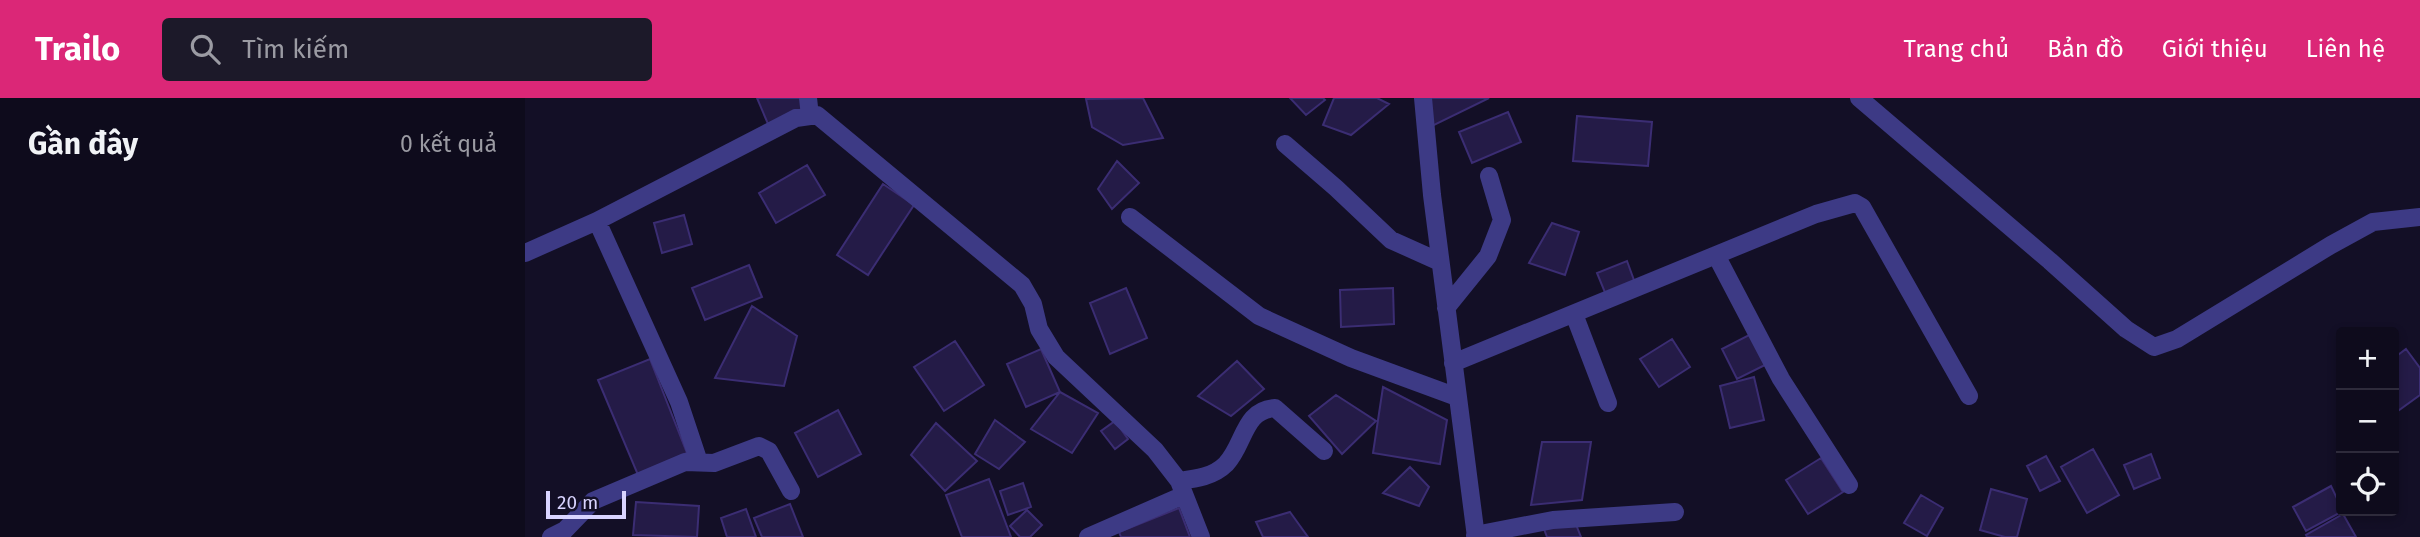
<!DOCTYPE html>
<html lang="vi">
<meta charset="utf-8">
<style>
body{margin:0;font-family:"Fira Sans",sans-serif;background:#1c1929;color:#f1f3f6}
.controls{position:absolute;right:21px;bottom:21px;display:grid;overflow:hidden;border-radius:7px;box-shadow:0 4px 10px #0003}
.controls button{width:63px;height:63px;display:grid;place-items:center;padding:0;border:0;border-bottom:2px solid #2e2b3b;background:#0e0b1c;color:#f1f3f6;font:35px sans-serif}
.scale{position:absolute;left:21px;bottom:18px;width:80px;box-sizing:border-box;padding-left:7px;border:4px solid #d9d4ff;border-top:0;font-size:19px;line-height:24px;white-space:nowrap;color:#d9d4ff;-webkit-text-stroke:5px #130f26;paint-order:stroke}
.list{margin:0;padding:0;list-style:none}
h2{display:flex;justify-content:space-between;align-items:center;height:91px;margin:0;padding:0 28px;font-size:30px}
h2 small{font-size:23px;font-weight:400;color:#9b9ba3}
.icon{flex:none;width:38px;height:38px;fill:none;stroke:currentColor;stroke-width:2;stroke-linecap:round;stroke-linejoin:round}
.map{position:relative;flex:none;width:1895px;height:439px;overflow:hidden}
header{display:flex;align-items:center;gap:42px;box-sizing:border-box;height:98px;padding:0 35px;background:#db2777;color:#fff}
header strong{font-size:33px}
nav{display:flex;gap:38px;margin-inline-start:auto;font-size:24px}
.search{width:490px;height:63px;background:#1c1929;display:flex;align-items:center;gap:18px;box-sizing:border-box;padding:0 24px;border-radius:7px;color:#9b9ba3;font-size:26px}
main{display:flex}
aside{flex:1;background:#0e0b1c}
.map>svg:first-child{display:block}
.building{fill:#241b47;stroke:#3b2d73;stroke-width:2}
.lines{fill:none;stroke-linecap:round;stroke-linejoin:round}
.street{stroke:#3d3a85;stroke-width:18}
</style>
<header>
<strong>Trailo</strong>
<div class="search"><svg class="icon" aria-label="search" viewBox="0 0 24 24"><circle cx="10" cy="10" r="6"/><path d="M15 15l6 6"/></svg>Tìm kiếm</div>
<nav><a>Trang chủ</a><a>Bản đồ</a><a>Giới thiệu</a><a>Liên hệ</a></nav>
</header>
<main>
<aside>
<h2>Gần đây<small>0 kết quả</small></h2>
<ul class="list">
</ul>
</aside>
<div class="map">
<svg width="1895" height="439" viewBox="0 0 1895 439">
<rect width="100%" height="100%" fill="#130f26"/>
<!-- building -->
<path class="building" d="M232 0H280L284 8 243 26Z
M618 0 638 40 598 47 567 29 561 1Z
M765 0H798L800 2 781 17Z
M809 0H852L864 6 826 37 798 27Z
M905 0H964L905 29Z
M983 14 996 44 947 65 934 34Z
M1052 18 1127 24 1123 68 1048 63Z
M592 63 614 85 587 111 573 91Z
M282 67 300 97 251 125 234 95Z
M358 86 389 107 343 177 312 157Z
M159 117 167 146 137 155 129 125Z
M1027 125 1054 134 1040 177 1004 165Z
M1102 163 1110 185 1081 197 1072 175Z
M224 167 237 199 180 222 167 190Z
M601 190 622 240 585 256 565 205Z
M868 190 869 226 816 229 815 192Z
M227 208 272 238 259 288 190 280Z
M1226 236 1242 266 1212 281 1197 251Z
M1147 241 1165 269 1134 289 1115 261Z
M430 243 459 287 419 313 389 269Z
M516 251 535 294 501 309 482 266Z
M1881 251 1895 270V297L1870 315 1869 260Z
M125 261 162 355 113 377 73 282Z
M712 263 739 291 706 318 673 298Z
M1229 279 1239 322 1205 330 1195 288Z
M858 289 922 322 915 366 848 355Z
M535 294 573 315 547 355 506 331Z
M811 297 851 323 817 356 784 318Z
M313 312 336 356 293 379 270 335Z
M470 322 500 344 474 371 450 356Z
M590 323 603 341 590 351 576 333Z
M411 325 452 363 420 393 386 357Z
M1017 344H1066L1057 402 1006 407Z
M1568 351 1594 397 1562 415 1536 369Z
M1626 356 1635 380 1609 391 1599 367Z
M1521 358 1535 383 1515 393 1502 368Z
M1296 360 1318 394 1283 416 1261 382Z
M885 369 904 389 894 408 858 395Z
M464 381 486 439H437L421 397Z
M498 385 506 409 483 417 475 393Z
M1806 388 1818 413 1781 433 1768 409Z
M1466 391 1502 401 1492 439H1480L1455 432Z
M1396 397 1418 410 1402 438 1379 425Z
M111 404 174 408 172 439 108 437Z
M265 406 278 439H237L229 420Z
M654 410 665 439H596L594 434Z
M221 411 231 439H202L196 420Z
M502 412 517 427 505 439H495L485 428Z
M765 414 783 439H738L731 424Z
M1818 416 1831 439H1782L1781 437Z
M1050 424 1056 439H1022L1019 431Z"/>
<g class="lines">
<!-- street -->
<path class="street" d="M283 0 285 18
M898 0 907 97 951 439
M1334 0 1525 163 1601 231 1629 249 1652 241 1806 147 1848 124 1895 119
M760 46 811 90 866 142 915 164
M605 119 734 218 826 260 932 299
M72 123 154 304 174 364
M0 155 72 123 271 20 292 17 497 187 508 206 514 231 531 259 630 352 654 383 676 439
M1191 157 1256 281 1324 387
M921 210 963 158 977 122 964 78
M1049 216 1083 305
M928 265 1291 116 1330 105 1337 109 1444 298
M654 383C670 381 688 379 701 366 720 346 718 312 750 310L799 353
M950 437 1028 422 1150 414
M26 439 40 432 68 403 160 364 189 365 234 348 244 353 266 393
M563 439 659 397"/>
</g>
</svg>
<div class="controls">
<button>+</button>
<button>−</button>
<button><svg class="icon" aria-label="locate" viewBox="0 0 24 24"><circle cx="12" cy="12" r="6"/><path d="M12 2v4M12 18v4M2 12h4M18 12h4"/></svg></button>
</div>
<div class="scale">20 m</div>
</div>
</main>
